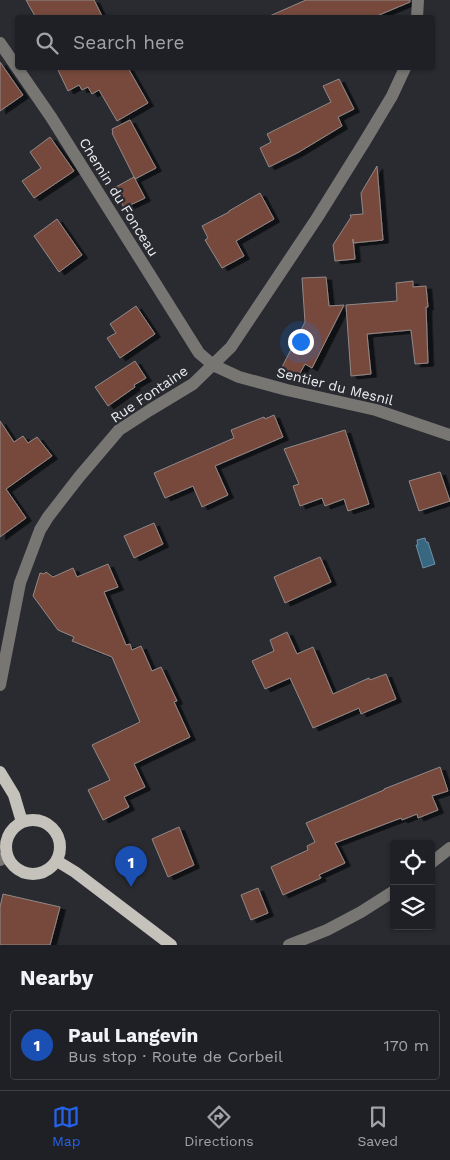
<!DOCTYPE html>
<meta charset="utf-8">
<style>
body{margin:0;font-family:"Work Sans",sans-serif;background:#2c2d32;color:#f1f3f6}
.controls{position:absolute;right:15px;bottom:15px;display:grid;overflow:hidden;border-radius:5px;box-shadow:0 1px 4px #0004}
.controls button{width:45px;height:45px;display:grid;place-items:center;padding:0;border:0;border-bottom:1px solid #3c3e42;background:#1f2025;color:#f1f3f6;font:25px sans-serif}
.you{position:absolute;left:300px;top:341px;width:18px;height:18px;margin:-12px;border:4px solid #fff;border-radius:50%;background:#1a73e8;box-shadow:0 0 0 8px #1a73e833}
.badge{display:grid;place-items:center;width:32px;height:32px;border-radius:50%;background:#2563eb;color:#fff;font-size:16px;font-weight:700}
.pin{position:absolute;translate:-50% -41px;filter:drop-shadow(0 1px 2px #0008)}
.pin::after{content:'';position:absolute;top:26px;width:18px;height:15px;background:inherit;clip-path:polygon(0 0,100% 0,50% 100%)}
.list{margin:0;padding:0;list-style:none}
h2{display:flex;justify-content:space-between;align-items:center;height:65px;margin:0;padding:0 20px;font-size:21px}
h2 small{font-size:16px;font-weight:400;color:#a1a3a7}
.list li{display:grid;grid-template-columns:32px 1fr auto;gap:15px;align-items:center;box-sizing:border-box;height:70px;margin:0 10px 10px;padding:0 10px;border:1px solid #3c3e42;border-radius:5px}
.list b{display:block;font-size:19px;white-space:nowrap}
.list p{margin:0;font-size:16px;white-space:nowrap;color:#a1a3a7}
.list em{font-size:16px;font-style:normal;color:#a1a3a7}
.icon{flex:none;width:28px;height:28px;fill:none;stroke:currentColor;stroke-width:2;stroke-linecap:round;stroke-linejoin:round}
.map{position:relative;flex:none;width:450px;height:945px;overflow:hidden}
.search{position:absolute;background:#1f2025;box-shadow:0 1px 4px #0004;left:15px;right:15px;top:15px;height:55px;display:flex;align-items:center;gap:12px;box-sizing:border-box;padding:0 18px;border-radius:5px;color:#a1a3a7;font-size:19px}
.sheet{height:145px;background:#1f2025}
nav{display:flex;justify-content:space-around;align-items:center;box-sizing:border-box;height:70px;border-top:1px solid #3c3e42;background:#1f2025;font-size:14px;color:#a1a3a7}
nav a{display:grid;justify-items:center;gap:2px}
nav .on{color:#2563eb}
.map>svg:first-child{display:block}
.water{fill:#386782;stroke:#6e90a4}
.building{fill:#77483c;stroke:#928987;filter:url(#shadow)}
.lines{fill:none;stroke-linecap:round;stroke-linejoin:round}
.minor{stroke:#787673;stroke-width:12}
.major{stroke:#c5c1bb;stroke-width:12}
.labels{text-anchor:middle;stroke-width:4.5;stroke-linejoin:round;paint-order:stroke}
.street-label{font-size:14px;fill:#edeef2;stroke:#292b31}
</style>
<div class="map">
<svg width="450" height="945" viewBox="0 0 450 945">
<defs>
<filter id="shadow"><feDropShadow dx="5.5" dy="3" stdDeviation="0" flood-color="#0009"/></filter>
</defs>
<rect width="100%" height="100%" fill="#292b31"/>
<!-- water -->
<path class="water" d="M425 538 426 542H428L435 564 423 568 416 545H418L417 540Z"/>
<!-- building -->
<path class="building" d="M26 0H94L103 18H36Z
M306 0H410V2L372 18H265Z
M0 62 23 95 0 111Z
M57 68H128L148 103 117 121 99 90 92 94 88 87 82 90 79 85 68 91Z
M339 79 354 109 338 117 342 126 299 152 269 167 260 148 271 142 267 134 331 102 323 86Z
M130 120 156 168 135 179 112 133H113L112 129Z
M50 137 74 171 34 198 22 181 41 168 30 152Z
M377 166 383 240 353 243V239L355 259 335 261 333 245 351 217 350 215 363 214 361 193Z
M134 177 145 198 124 208 114 188Z
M260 193 274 219 236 241 244 256 222 268 205 240 208 238 202 226 229 212V211Z
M57 219 82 255 59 272 34 236Z
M326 277 329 306 344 305 312 368 305 364 298 377 281 369 305 322 302 278Z
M413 281V287L426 286 428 307H426L428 363 415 364 411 330 367 334 371 374 351 376 346 305 397 301 396 283Z
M136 306 155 334 120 358 107 338 116 333 110 324Z
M135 361 146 378 134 385 135 387 108 406 95 387Z
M274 415 283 437 215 466 228 495 202 507 193 486 165 498 154 473 234 438 231 430 264 417 265 419Z
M0 421 14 442 23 436 28 443 37 437 52 456 6 489 26 518 0 537Z
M345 430 369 504 348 511 344 499 325 506 322 498 300 506 293 486 299 484 284 449Z
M440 472 450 501 419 511 409 481Z
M154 523 163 544 134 558 124 536Z
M320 557 331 582 285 603 274 577Z
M108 564 118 587 104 592 126 645 130 644 132 650 141 646 152 671 161 667 177 701 174 702 190 737 134 764 145 787 124 797 129 807 103 820 88 790 110 780 92 745 140 722 112 657 72 641 74 637 58 630 33 596 40 573 44 574 46 572 53 577 73 568 77 577Z
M287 632 297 654 313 647 333 694 369 678 370 680 386 674 396 699 361 714 359 708 313 728 290 678 265 689 252 661 274 651 270 640Z
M440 767 448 791 432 796 438 810 418 818 417 814 402 820 401 818 335 843 345 863 319 875 321 878 283 895 271 867 308 850 307 846 315 842 306 823 384 790V789Z
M179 827 194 865 168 877 152 839Z
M258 888 268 913 251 920 241 895Z
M3 894 60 907 50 945H0V907Z"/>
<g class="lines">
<!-- minor -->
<path class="minor" d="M417 18 418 0
M0 43 51 117 199 353 213 365 239 377 287 390 376 410 450 435
M0 685 20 583 40 530 48 517 79 477 119 430 150 410 193 384 231 347 317 218 365 141 392 96 405 68
M0 860 7 856
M431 863 450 848
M289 945 327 930 361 912 394 891"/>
<!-- major -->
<path class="major" d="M0 772 14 795 22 822
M6 847a27 27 0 1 1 54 0a27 27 0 1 1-54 0Z
M57 861 75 872 171 945"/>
</g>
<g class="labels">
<!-- street labels -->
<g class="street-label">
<text transform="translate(119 197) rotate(58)" y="5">Chemin du Fonceau</text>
<text transform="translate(335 386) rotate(14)" y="5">Sentier du Mesnil</text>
<text transform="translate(149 394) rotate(-34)" y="5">Rue Fontaine</text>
</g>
</g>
</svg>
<div class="controls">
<button><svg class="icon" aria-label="locate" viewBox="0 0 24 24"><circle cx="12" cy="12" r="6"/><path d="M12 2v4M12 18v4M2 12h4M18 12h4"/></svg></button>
<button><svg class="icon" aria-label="layers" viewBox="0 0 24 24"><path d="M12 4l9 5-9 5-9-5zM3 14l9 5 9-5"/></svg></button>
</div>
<div class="you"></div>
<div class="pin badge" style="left:131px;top:887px;background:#1a4fb4">1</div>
<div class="search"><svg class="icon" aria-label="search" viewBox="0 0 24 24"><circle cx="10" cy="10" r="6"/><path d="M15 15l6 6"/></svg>Search here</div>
</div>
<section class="sheet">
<h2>Nearby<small></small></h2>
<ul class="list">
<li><span class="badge" style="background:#1a4fb4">1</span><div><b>Paul Langevin</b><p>Bus stop · Route de Corbeil</p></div><em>170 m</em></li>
</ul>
</section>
<nav>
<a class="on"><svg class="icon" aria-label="map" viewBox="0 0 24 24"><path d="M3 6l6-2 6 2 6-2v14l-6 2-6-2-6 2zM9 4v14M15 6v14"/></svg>Map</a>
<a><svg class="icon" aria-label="directions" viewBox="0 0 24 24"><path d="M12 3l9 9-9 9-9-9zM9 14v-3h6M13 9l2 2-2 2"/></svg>Directions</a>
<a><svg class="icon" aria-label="saved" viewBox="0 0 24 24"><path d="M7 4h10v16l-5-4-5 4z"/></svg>Saved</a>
</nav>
